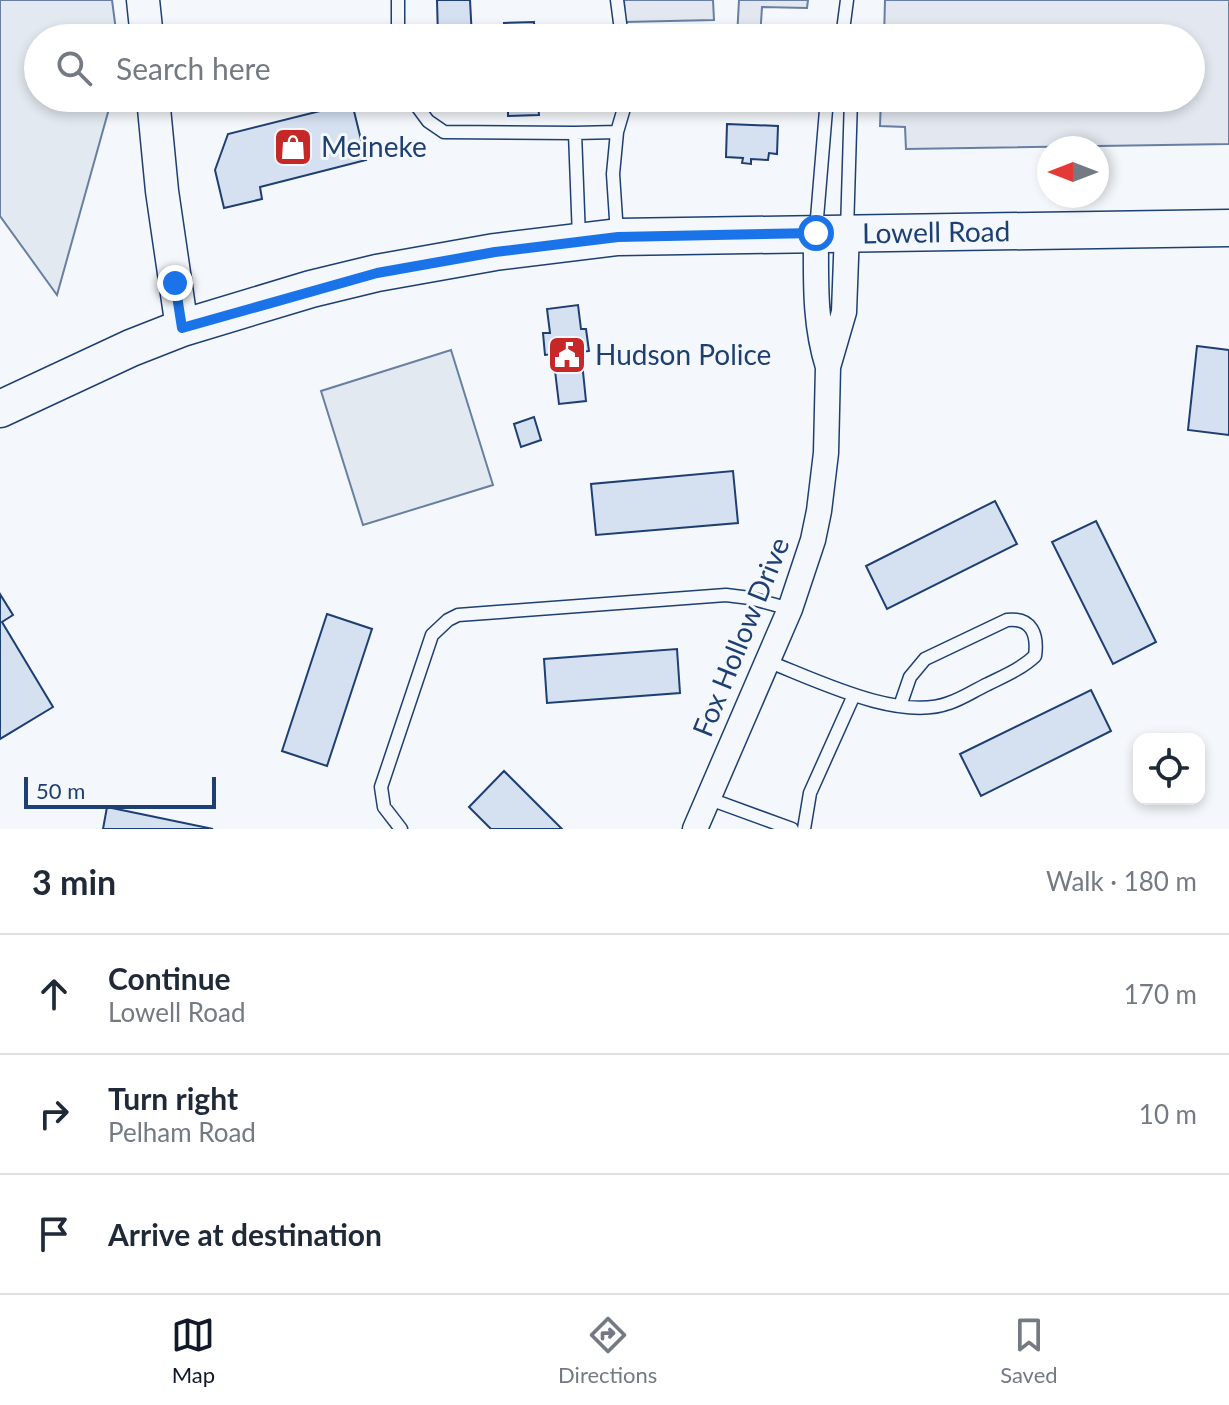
<!DOCTYPE html>
<meta charset="utf-8">
<style>
body{margin:0;font-family:Lato,sans-serif;background:#f2f2f3;color:#1f2937}
.controls{position:absolute;right:24px;bottom:24px;display:grid;overflow:hidden;border-radius:16px;box-shadow:0 4px 12px #0003}
.controls button{width:72px;height:72px;display:grid;place-items:center;padding:0;border:0;border-bottom:2px solid #e0e1e3;background:#fff;color:#1f2937;font:40px sans-serif}
.compass{position:absolute;left:1037px;top:136px;width:72px;height:72px;border-radius:50%;background:#fff;box-shadow:0 4px 12px #0003;rotate:270deg}
.scale{position:absolute;left:24px;bottom:20px;width:192px;box-sizing:border-box;padding-left:8px;border:4px solid #1d3f73;border-top:0;font-size:22px;line-height:28px;white-space:nowrap;color:#1d3f73;-webkit-text-stroke:6px #f4f7fb;paint-order:stroke}
.stop{position:absolute;width:24px;height:24px;margin:-18px;border:6px solid #1a73e8;border-radius:50%;background:#fff}
.stop.end{background:#1a73e8;border-color:#fff;box-shadow:0 2px 8px #0008}
.list{margin:0;padding:0;list-style:none}
h2{display:flex;justify-content:space-between;align-items:center;height:104px;margin:0;padding:0 32px;font-size:34px}
h2 small{font-size:26px;font-weight:400;color:#747a83}
.list li{display:grid;grid-template-columns:52px 1fr auto;gap:24px;align-items:center;box-sizing:border-box;height:120px;padding:0 32px;border-top:2px solid #e0e1e3}
.list b{display:block;font-size:30px;white-space:nowrap}
.list p{margin:0;font-size:26px;white-space:nowrap;color:#747a83}
.list em{font-size:26px;font-style:normal;color:#747a83}
.icon{flex:none;width:44px;height:44px;fill:none;stroke:currentColor;stroke-width:2;stroke-linecap:round;stroke-linejoin:round}
.map{position:relative;flex:none;width:1229px;height:829px;overflow:hidden}
.search{position:absolute;background:#fff;box-shadow:0 4px 12px #0003;left:24px;right:24px;top:24px;height:88px;display:flex;align-items:center;gap:20px;box-sizing:border-box;padding:0 28px;border-radius:44px;color:#747a83;font-size:30px}
.sheet{height:464px;background:#fff}
nav{display:flex;justify-content:space-around;align-items:center;box-sizing:border-box;height:112px;border-top:2px solid #e0e1e3;background:#fff;font-size:22px;color:#747a83}
nav a{display:grid;justify-items:center;gap:4px}
nav .on{color:#111827}
.map>svg:first-child{display:block}
.green{fill:#e3e9f0;stroke:#687fa3;stroke-width:2}
.parking{fill:#e3e8f0;stroke:#687fa3;stroke-width:2}
.building{fill:#d5e0f0;stroke:#1d3f73;stroke-width:2}
.lines{fill:none;stroke-linecap:round;stroke-linejoin:round}
.lane-casing{stroke:#1d3f73;stroke-width:15}
.street-casing{stroke:#1d3f73;stroke-width:27}
.secondary-casing{stroke:#1d3f73;stroke-width:35}
.primary-casing{stroke:#1d3f73;stroke-width:39}
.lane{stroke:#f4f7fb;stroke-width:12}
.street{stroke:#f4f7fb;stroke-width:24}
.secondary{stroke:#f4f7fb;stroke-width:32}
.primary{stroke:#f4f7fb;stroke-width:36}
.route{stroke:#1a73e8;stroke-width:10}
.labels{text-anchor:middle;stroke-width:6;stroke-linejoin:round;paint-order:stroke}
.poi-label{font-size:28px;fill:#1d3f73;stroke:#f4f7fb;text-anchor:start}
.street-label{font-size:28px;fill:#1d3f73;stroke:#f4f7fb}
</style>
<div class="map">
<svg width="1229" height="829" viewBox="0 0 1229 829">
<rect width="100%" height="100%" fill="#f4f7fb"/>
<!-- green -->
<path class="green" d="M0 0H112L117 38H38V98H112L57 295 0 216Z
M451 350 493 485 363 525 321 391Z"/>
<!-- parking -->
<path class="parking" d="M624 0H713L714 20 625 22Z
M739 0H808L807 8 762 7 760 38H737Z
M885 0H1229V144L906 149 905 127 880 126 881 98H1191V38H884Z"/>
<!-- building -->
<path class="building" d="M437 0H470L472 38H438Z
M534 22 535 38H505L504 23Z
M441 98H606V99L538 102 539 115 508 116V107L441 109Z
M352 103 366 160 260 187 262 199 224 208 215 170 228 134Z
M727 124 778 126 777 154 769 153 768 160 751 159V164L742 163 743 158 726 157Z
M578 305 581 329H586L589 351 581 352 586 401 559 404 553 354 545 355 543 333H550L547 309Z
M1197 346 1229 350V435L1188 430Z
M534 417 541 440 521 447 514 424Z
M733 471 738 523 596 535 591 484Z
M995 501 1017 544 887 609 866 566Z
M1096 521 1156 642 1113 664 1052 542Z
M0 594 13 615 2 622 53 707 0 739Z
M327 614 372 629 327 766 282 751Z
M677 649 680 693 547 703 544 659Z
M1091 690 1111 731 981 796 960 754Z
M504 771 562 829H491L469 807Z
M107 807 213 829H103Z"/>
<g class="lines">
<!-- lane casing -->
<g class="lane-casing">
<path id="lane" d="M617 0 622 38
M398 38V0
M842 38 847 0
M411 98 428 121 444 132 575 133 579 238
M575 133 617 132
M816 230 827 98
M847 231 851 98
M617 234 613 174 617 132 627 98
M767 661C814 679 899 722 949 703 962 699 975 690 988 684 1004 676 1021 669 1035 656 1038 635 1032 617 1007 620L925 659 910 677 900 706
M707 798 792 829
M401 829 384 807 381 787 432 635 448 620 458 615 726 595 750 598 790 609
M804 829 810 793 854 695"/>
</g>
<!-- street casing -->
<g class="street-casing">
<path id="street" d="M816 233C816 279 814 323 828 367
M695 829 790 609 813 540 819 511 826 453 828 367 844 312 847 232"/>
</g>
<!-- secondary casing -->
<g class="secondary-casing">
<path id="secondary" d="M143 0 147 38
M153 98 162 191 182 328"/>
</g>
<!-- primary casing -->
<g class="primary-casing">
<g id="primary">
<path id="s1" d="M0 409 131 348 182 328 311 289 377 273 495 252 618 237 1229 228"/>
</g>
</g>
<!-- lane -->
<use href="#lane" class="lane"/>
<!-- street -->
<use href="#street" class="street"/>
<!-- secondary -->
<use href="#secondary" class="secondary"/>
<!-- primary -->
<use href="#primary" class="primary"/>
</g>
<g class="lines">
<!-- route -->
<path class="route" d="M175 283 182 328 377 273 495 252 618 237 816 233"/>
</g>
<!-- icons -->
<defs>
<g id="shop-square" transform="scale(2)"><rect x="-9" y="-9" width="18" height="18" rx="4" fill="#c62828" stroke="#f4f7fb"/><path d="M-5-2.5h2.3a2.7 3.5 0 0 1 5.4 0H5L5.5 6h-11ZM-1.5-2.5h3a1.5 2.3 0 0 0-3 0Z" fill="#fff"/></g>
<g id="civic-square" transform="scale(2)"><rect x="-9" y="-9" width="18" height="18" rx="4" fill="#c62828" stroke="#f4f7fb"/><path d="M-.6-6.5H3V-4.5H.6V-3L4-1V1h2V6H-6V1h2V-1L-.6-3ZM-1.2 2.5V6h2.4V2.5Z" fill="#fff"/></g>
</defs>
<g fill-rule="evenodd">
<use href="#shop-square" x="293" y="147"/>
<use href="#civic-square" x="567" y="355"/>
</g>
<g class="labels">
<!-- poi labels -->
<g class="poi-label">
<text x="321" y="157">Meineke</text>
<text x="595" y="365">Hudson Police</text>
</g>
<!-- street labels -->
<g class="street-label">
<text dy="10" stroke="none"><textPath href="#s1" startOffset="964">Lowell Road</textPath></text>
<text transform="translate(741 637) rotate(-68)" y="10">Fox Hollow Drive</text>
</g>
</g>
</svg>
<div class="controls">
<button><svg class="icon" aria-label="locate" viewBox="0 0 24 24"><circle cx="12" cy="12" r="6"/><path d="M12 2v4M12 18v4M2 12h4M18 12h4"/></svg></button>
</div>
<svg class="compass" viewBox="-18 -18 36 36"><path d="M0-13l5 13h-10z" fill="#e53935"/><path d="M0 13l5-13h-10z" fill="#747a83"/></svg>
<div class="scale">50 m</div>
<div class="stop" style="left:816px;top:233px"></div>
<div class="stop end" style="left:175px;top:283px"></div>
<div class="search"><svg class="icon" aria-label="search" viewBox="0 0 24 24"><circle cx="10" cy="10" r="6"/><path d="M15 15l6 6"/></svg>Search here</div>
</div>
<section class="sheet">
<h2>3 min<small>Walk · 180 m</small></h2>
<ul class="list">
<li><svg class="icon" aria-label="ahead" viewBox="0 0 24 24"><path d="M12 20V5M6 11l6-6 6 6"/></svg><div><b>Continue</b><p>Lowell Road</p></div><em>170 m</em></li>
<li><svg class="icon" aria-label="right" viewBox="0 0 24 24"><path d="M7 20v-9h11M14 6l5 5-5 5"/></svg><div><b>Turn right</b><p>Pelham Road</p></div><em>10 m</em></li>
<li><svg class="icon" aria-label="arrive" viewBox="0 0 24 24"><path d="M6 21V4h12l-3 4 3 4H6"/></svg><div><b>Arrive at destination</b></div></li>
</ul>
</section>
<nav>
<a class="on"><svg class="icon" aria-label="map" viewBox="0 0 24 24"><path d="M3 6l6-2 6 2 6-2v14l-6 2-6-2-6 2zM9 4v14M15 6v14"/></svg>Map</a>
<a><svg class="icon" aria-label="directions" viewBox="0 0 24 24"><path d="M12 3l9 9-9 9-9-9zM9 14v-3h6M13 9l2 2-2 2"/></svg>Directions</a>
<a><svg class="icon" aria-label="saved" viewBox="0 0 24 24"><path d="M7 4h10v16l-5-4-5 4z"/></svg>Saved</a>
</nav>
